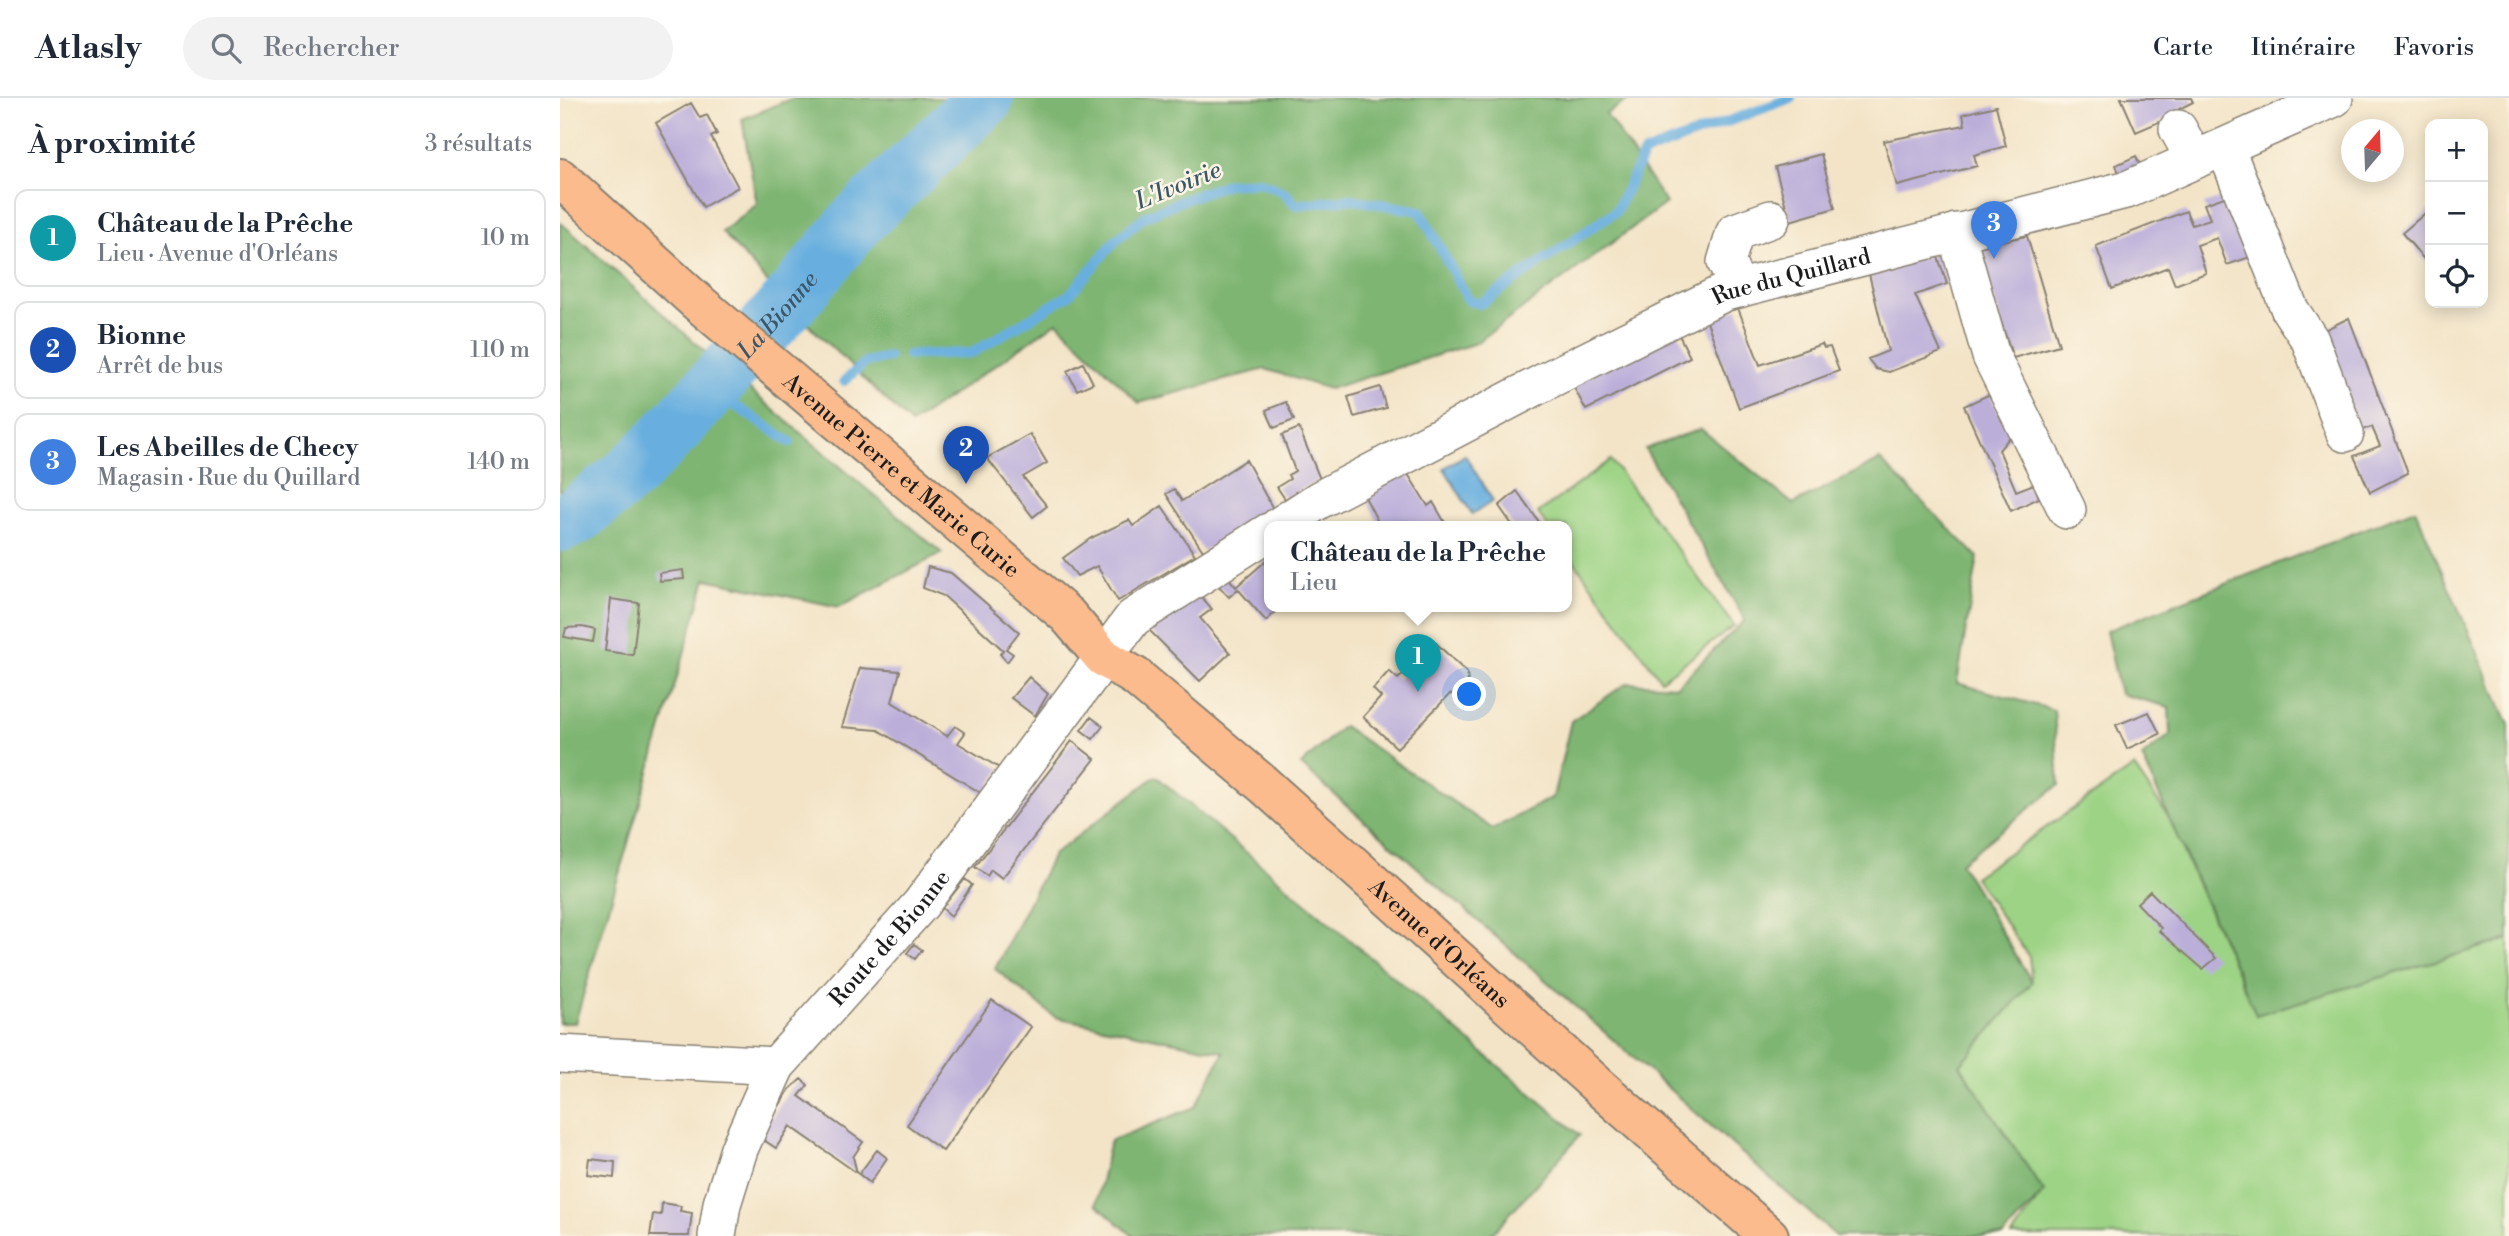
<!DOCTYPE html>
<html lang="fr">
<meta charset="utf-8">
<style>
body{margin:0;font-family:"Libre Bodoni",serif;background:#f2f2f3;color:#1f2937}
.controls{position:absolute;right:21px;top:21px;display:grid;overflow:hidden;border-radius:14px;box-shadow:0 4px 18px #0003}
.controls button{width:63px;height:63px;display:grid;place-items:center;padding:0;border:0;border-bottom:2px solid #e0e1e3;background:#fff;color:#1f2937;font:35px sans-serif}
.compass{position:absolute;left:1781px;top:21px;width:63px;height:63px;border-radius:50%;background:#fff;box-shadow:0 4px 18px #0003;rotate:19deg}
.you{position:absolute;left:910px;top:597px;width:24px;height:24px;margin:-18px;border:5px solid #fff;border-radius:50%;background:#1a73e8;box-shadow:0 0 0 10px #1a73e833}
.badge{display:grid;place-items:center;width:46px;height:46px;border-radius:50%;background:#b45309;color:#fff;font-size:23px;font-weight:700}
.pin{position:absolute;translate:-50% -58px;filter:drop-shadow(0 2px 4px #0008)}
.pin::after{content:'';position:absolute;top:37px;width:24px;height:21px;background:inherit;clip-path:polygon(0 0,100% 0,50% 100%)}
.popup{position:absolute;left:704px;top:423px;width:308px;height:91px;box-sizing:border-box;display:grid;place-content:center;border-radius:14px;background:#fff;filter:drop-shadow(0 2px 5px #0005);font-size:23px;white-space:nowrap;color:#747a83}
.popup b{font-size:26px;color:#1f2937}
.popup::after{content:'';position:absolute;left:50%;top:100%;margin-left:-14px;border:14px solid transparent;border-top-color:#fff}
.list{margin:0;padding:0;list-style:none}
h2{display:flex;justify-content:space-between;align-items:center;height:91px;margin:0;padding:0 28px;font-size:30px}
h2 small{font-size:23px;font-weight:400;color:#747a83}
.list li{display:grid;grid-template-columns:46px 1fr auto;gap:21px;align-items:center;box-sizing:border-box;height:98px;margin:0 14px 14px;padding:0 14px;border:2px solid #e0e1e3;border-radius:14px}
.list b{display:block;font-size:26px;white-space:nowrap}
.list p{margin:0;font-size:23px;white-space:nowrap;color:#747a83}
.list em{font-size:23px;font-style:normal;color:#747a83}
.icon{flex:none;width:38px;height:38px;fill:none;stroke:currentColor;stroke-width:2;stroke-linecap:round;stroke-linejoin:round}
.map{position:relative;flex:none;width:1949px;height:1138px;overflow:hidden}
header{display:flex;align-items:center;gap:42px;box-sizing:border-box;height:98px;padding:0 35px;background:#fff;border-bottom:2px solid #e0e1e3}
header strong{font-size:33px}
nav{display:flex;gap:38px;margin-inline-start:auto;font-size:24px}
.search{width:490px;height:63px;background:#f2f2f3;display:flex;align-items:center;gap:18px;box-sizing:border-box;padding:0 24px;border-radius:38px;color:#747a83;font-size:26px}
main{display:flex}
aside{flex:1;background:#fff}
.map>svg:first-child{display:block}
.green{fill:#9dd385;stroke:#5c7850;stroke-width:2}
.forest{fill:#7eb572;stroke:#4d6847;stroke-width:2}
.water{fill:#68afdf;stroke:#42667e;stroke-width:2}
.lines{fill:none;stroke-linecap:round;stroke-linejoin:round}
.stream{stroke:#68afdf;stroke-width:10}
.river{stroke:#68afdf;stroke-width:58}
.building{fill:#bbafda}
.minor-casing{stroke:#888072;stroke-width:40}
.major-casing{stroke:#888072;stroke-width:42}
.minor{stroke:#fff;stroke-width:37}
.major{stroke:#fbbb8d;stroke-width:38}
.labels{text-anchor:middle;stroke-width:5;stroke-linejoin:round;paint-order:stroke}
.street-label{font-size:23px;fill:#1c1c1c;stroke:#fcf5e5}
.water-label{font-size:24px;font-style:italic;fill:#3a576a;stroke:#fcf5e5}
</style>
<header>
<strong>Atlasly</strong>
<div class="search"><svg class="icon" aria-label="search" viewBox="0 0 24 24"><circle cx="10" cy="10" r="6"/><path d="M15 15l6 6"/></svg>Rechercher</div>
<nav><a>Carte</a><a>Itinéraire</a><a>Favoris</a></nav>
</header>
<main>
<aside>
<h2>À proximité<small>3 résultats</small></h2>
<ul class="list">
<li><span class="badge" style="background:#0f9aa8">1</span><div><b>Château de la Prêche</b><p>Lieu · Avenue d'Orléans</p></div><em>10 m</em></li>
<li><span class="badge" style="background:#1a4fb4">2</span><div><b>Bionne</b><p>Arrêt de bus</p></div><em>110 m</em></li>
<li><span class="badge" style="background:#3f7fe0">3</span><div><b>Les Abeilles de Checy</b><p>Magasin · Rue du Quillard</p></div><em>140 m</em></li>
</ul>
</aside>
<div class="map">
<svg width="1949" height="1138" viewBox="0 0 1949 1138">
<rect width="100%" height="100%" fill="#fcf5e5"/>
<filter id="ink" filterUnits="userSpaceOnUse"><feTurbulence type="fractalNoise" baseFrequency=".0143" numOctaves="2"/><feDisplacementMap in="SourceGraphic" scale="14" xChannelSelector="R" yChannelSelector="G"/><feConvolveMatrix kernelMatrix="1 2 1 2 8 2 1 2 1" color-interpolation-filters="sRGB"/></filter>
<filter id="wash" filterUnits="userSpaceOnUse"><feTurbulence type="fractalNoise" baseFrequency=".00686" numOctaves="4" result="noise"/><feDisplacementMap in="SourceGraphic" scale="28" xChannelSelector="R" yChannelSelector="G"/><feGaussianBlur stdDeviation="1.57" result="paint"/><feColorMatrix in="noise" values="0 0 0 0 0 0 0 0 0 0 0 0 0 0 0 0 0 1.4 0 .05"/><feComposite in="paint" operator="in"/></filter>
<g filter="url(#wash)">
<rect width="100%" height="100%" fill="#f3e4c7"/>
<!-- green -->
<path class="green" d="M1051 362 1174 528 1101 582 1007 454V428H987L978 415Z
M1574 669 1629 749 1623 754 1696 916 1949 841V1138H1452L1483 1094 1400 967 1472 884 1469 859 1414 779Z"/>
<!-- forest -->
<path class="forest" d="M233 0H1071L1046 16 1106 105 916 245 769 291 705 271 579 305 497 224 351 326 229 208 162 134 197 106 182 21Z
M0 124 150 258 382 455 279 509 146 481 15 925H0Z
M1141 331 1233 406 1320 362 1418 459 1397 585 1494 612 1499 687 1400 765 1472 884 1400 967 1484 1094 1443 1138H1276L741 667 783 628 933 731 993 699 1011 623 1067 585 1117 588 1185 522 1085 351Z
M1855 411 1949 627V841L1696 917 1582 659 1610 637 1609 609 1560 596 1546 533Z
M596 678 1020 1037 930 1138H573L536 1106 550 1043 635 1009 664 954 495 919 435 871 493 757Z"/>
<!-- water -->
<path class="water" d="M905 357 933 403 912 416 884 370Z"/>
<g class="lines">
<!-- stream -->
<path class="stream" d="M348 257 412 255 509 197 556 142 584 119 618 104 667 86 700 84 724 94 736 107 790 101 860 113 908 202 920 206 1056 113 1084 55 1231 0
M284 283 306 264 329 259
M150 291 230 344"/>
<!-- river -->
<path class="river" id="s1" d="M0 425 15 419 69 377 102 344 230 204 299 121 425 0"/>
</g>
<g id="blocks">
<!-- building -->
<path class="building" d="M1561 0H1631L1633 4 1619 11 1620 15 1576 34Z
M131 5 140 20 147 17 157 36 151 39 178 89 143 109 96 25Z
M1436 8 1446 48 1414 57 1417 68 1337 88 1324 43 1405 27 1403 16Z
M1261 56 1275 110 1230 123 1215 69Z
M1576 58 1581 69 1560 77 1556 67Z
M1670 97 1693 158 1667 167 1657 140 1637 147 1646 175 1615 187 1608 169 1552 191 1536 148 1626 113 1632 127 1650 121 1644 106Z
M1870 111V162L1867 165 1842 135Z
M1467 138 1499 247 1453 260 1416 147Z
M1377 156 1387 186 1355 197 1381 254 1329 274 1316 271 1308 261 1328 253 1308 172Z
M1178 210 1200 267 1262 246 1264 250 1270 249 1279 273 1179 310 1146 221Z
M1789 220 1848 375 1810 394 1794 358 1820 348 1812 329 1796 334 1758 235Z
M1117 233 1130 259 1026 312 1012 286Z
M523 265 533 285 517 292 507 273Z
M820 289 826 310 794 319 788 299Z
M1430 296 1450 339 1439 352 1456 393 1474 386 1479 400 1451 413 1404 308Z
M726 304 734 322 714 330 706 312Z
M739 330 760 381 725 401 717 389 730 381 728 377 735 373 722 337Z
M470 336 487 365 463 379 487 408 473 419 427 360Z
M686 362 713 411 643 453 606 396 614 391 622 403Z
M846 373 868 408 873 404 887 428H820L803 395Z
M957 393 982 428H953L939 408Z
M602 408 635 457 558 503 537 468 517 478 503 460 531 440 569 422 573 428Z
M709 460V508H722L706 523 678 491 669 499 655 484 666 477 676 489Z
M368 469 391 475 459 534 446 551 453 556 447 564 440 556 443 552 384 498 363 490Z
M123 472 124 481 100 483 99 475Z
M640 497 652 511 640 520 670 555 640 583 587 530Z
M51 501 79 505 73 557 45 553Z
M22 529 35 532 33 544 4 539 6 530Z
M864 542 874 543 907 575 908 585 897 596H890L837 650 803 619 821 599 813 591 829 573 838 581 855 565 853 556Z
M300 570 340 573 332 604 387 638 395 628 405 635 398 645 441 671 424 697 318 632 282 629Z
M469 579 488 596 475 618 451 600Z
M1589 614 1600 636 1567 651 1556 627Z
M531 619 543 628 533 641 521 632Z
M512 643 535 661 442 780 431 772 427 778 415 769Z
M405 781 412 787 391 818 382 810Z
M1590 793 1656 860 1643 871 1599 833 1601 830 1577 805Z
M354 846 362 852 355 861 347 855Z
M432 902 471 929 383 1053 347 1027Z
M241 981 248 987 239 998 303 1044 293 1059 297 1075 230 1028 216 1050 199 1039 230 991Z
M317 1052 327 1060 310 1085 299 1076Z
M30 1061 55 1064 54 1080 28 1077Z
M102 1105 121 1108 120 1113 132 1115 129 1138H90L93 1116 101 1117Z"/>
</g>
</g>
<g filter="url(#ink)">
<use href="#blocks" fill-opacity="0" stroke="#888072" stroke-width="2"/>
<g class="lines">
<!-- minor casing -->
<g class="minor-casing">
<g id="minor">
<path d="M1618 31 1635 62"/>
<path d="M1665 49 1730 212 1750 242 1785 335"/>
<path d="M1396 134 1431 258 1507 412"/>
<path d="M1179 191 1166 164 1175 134 1211 121"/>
<path id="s2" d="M719 428 759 402 990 281 1165 194 1569 91 1774 0"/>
<path d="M0 956 216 968"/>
<path id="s3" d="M157 1138 162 1106 179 1051 216 968 361 806 573 520 709 434"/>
</g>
</g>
<!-- major casing -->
<g class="major-casing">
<g id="major">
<path id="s4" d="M0 80 135 202 507 517 543 559 576 579 704 687 1045 994 1209 1138"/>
</g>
</g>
<!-- minor -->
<use href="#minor" class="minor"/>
<!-- major -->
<use href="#major" class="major"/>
</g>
</g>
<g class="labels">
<!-- street labels -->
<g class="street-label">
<text dy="8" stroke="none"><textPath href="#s2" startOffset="572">Rue du Quillard</textPath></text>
<text dy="8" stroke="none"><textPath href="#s4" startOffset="453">Avenue Pierre et Marie Curie</textPath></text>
<text dy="8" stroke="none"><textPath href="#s3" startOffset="352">Route de Bionne</textPath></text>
<text dy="8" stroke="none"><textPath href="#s4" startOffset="1167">Avenue d'Orléans</textPath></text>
</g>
<!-- water labels -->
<g class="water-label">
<text transform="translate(618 87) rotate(-22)" y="8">L'Ivoirie</text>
<text dy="8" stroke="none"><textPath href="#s1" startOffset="303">La Bionne</textPath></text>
</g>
</g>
</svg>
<div class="controls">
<button>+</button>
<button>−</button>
<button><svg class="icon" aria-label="locate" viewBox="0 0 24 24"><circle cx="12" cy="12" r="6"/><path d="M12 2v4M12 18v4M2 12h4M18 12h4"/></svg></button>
</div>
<svg class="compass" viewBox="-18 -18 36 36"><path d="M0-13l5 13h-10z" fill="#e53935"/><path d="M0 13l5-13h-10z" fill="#747a83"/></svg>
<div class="you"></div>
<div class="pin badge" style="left:858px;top:594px;background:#0f9aa8">1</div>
<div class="popup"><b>Château de la Prêche</b>Lieu</div>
<div class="pin badge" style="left:406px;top:386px;background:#1a4fb4">2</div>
<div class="pin badge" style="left:1434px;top:161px;background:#3f7fe0">3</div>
</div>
</main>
